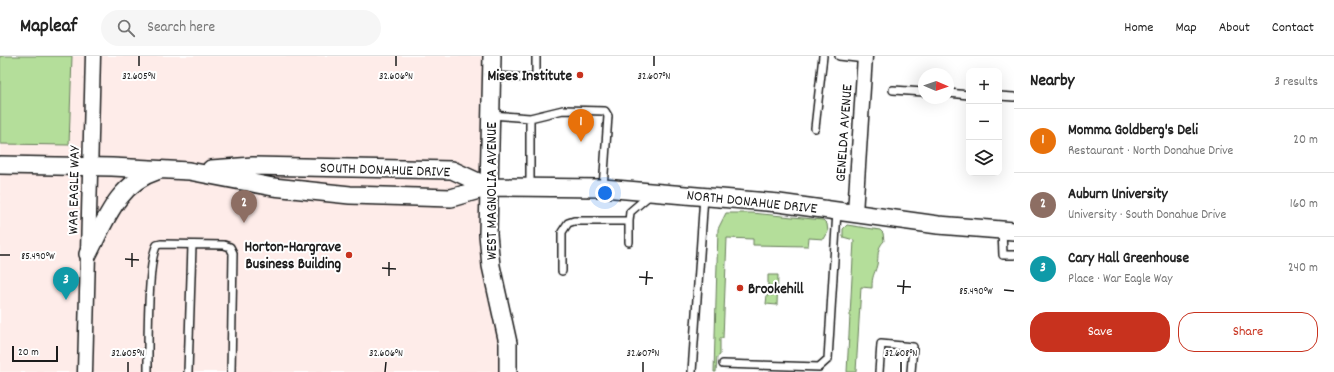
<!DOCTYPE html>
<meta charset="utf-8">
<style>
body{margin:0;font-family:Dekko,sans-serif;background:#f6f6f6;color:#222}
.controls{position:absolute;right:12px;top:12px;display:grid;overflow:hidden;border-radius:8px;box-shadow:0 4px 16px #0002}
.controls button{width:36px;height:36px;display:grid;place-items:center;padding:0;border:0;border-bottom:1px solid #e0e0e0;background:#fff;color:#222;font:20px sans-serif}
.compass{position:absolute;left:918px;top:12px;width:36px;height:36px;border-radius:50%;background:#fff;box-shadow:0 4px 16px #0002;rotate:92deg}
.scale{position:absolute;left:12px;bottom:10px;width:46px;box-sizing:border-box;padding-left:4px;border:2px solid #1c1c1c;border-top:0;font-size:11px;line-height:14px;white-space:nowrap;color:#1c1c1c;-webkit-text-stroke:3px #fff;paint-order:stroke}
.you{position:absolute;left:605px;top:137px;width:14px;height:14px;margin:-10px;border:3px solid #fff;border-radius:50%;background:#1a73e8;box-shadow:0 0 0 6px #1a73e833}
.badge{display:grid;place-items:center;width:26px;height:26px;border-radius:50%;background:#c8321e;color:#fff;font-size:13px;font-weight:700}
.pin{position:absolute;translate:-50% -33px;filter:drop-shadow(0 1px 2px #0008)}
.pin::after{content:'';position:absolute;top:21px;width:14px;height:12px;background:inherit;clip-path:polygon(0 0,100% 0,50% 100%)}
.list{margin:0;padding:0;list-style:none}
h2{display:flex;justify-content:space-between;align-items:center;height:52px;margin:0;padding:0 16px;font-size:17px}
h2 small{font-size:13px;font-weight:400;color:#767676}
.list li{display:grid;grid-template-columns:26px 1fr auto;gap:12px;align-items:center;box-sizing:border-box;height:64px;padding:0 16px;border-top:1px solid #e0e0e0}
.list b{display:block;font-size:15px;white-space:nowrap}
.list p{margin:0;font-size:13px;white-space:nowrap;color:#767676}
.list em{font-size:13px;font-style:normal;color:#767676}
.actions{display:flex;gap:8px;padding:12px 16px}
.actions a{flex:1;padding:9px 0;border:1px solid #c8321e;border-radius:16px;text-align:center;font-size:14px;color:#c8321e}
.actions .main{background:#c8321e;color:#fff}
.icon{flex:none;width:22px;height:22px;fill:none;stroke:currentColor;stroke-width:2;stroke-linecap:round;stroke-linejoin:round}
.map{position:relative;flex:none;width:1014px;height:316px;overflow:hidden}
header{display:flex;align-items:center;gap:24px;box-sizing:border-box;height:56px;padding:0 20px;background:#fff;border-bottom:1px solid #e0e0e0}
header strong{font-size:19px}
nav{display:flex;gap:22px;margin-inline-start:auto;font-size:14px}
.search{width:280px;height:36px;background:#f6f6f6;display:flex;align-items:center;gap:10px;box-sizing:border-box;padding:0 14px;border-radius:22px;color:#767676;font-size:15px}
main{display:flex}
aside{flex:1;background:#fff}
.map>svg:first-child{display:block}
.built{fill:#feece9}
.green{fill:#b4de9a;stroke:#687d5b}
.lines{fill:none;stroke-linecap:round;stroke-linejoin:round}
.service-casing{stroke:#1c1c1c;stroke-width:10}
.minor-casing{stroke:#1c1c1c;stroke-width:17}
.tertiary-casing{stroke:#1c1c1c;stroke-width:20}
.service{stroke:#fff;stroke-width:7}
.minor{stroke:#fff;stroke-width:14}
.tertiary{stroke:#fff;stroke-width:17}
.ticks{fill:none;stroke:#1c1c1c;stroke-width:1.5}
.poi-dot{fill:#c8321e;stroke:#fff;stroke-width:1.5}
.labels{text-anchor:middle;stroke-width:4;stroke-linejoin:round;paint-order:stroke}
.poi-label{font-size:15px;font-weight:bold;fill:#1c1c1c;stroke:#fff;text-anchor:end}
.street-label{font-size:15px;fill:#1c1c1c;stroke:#fff}
.ticks-label{font-size:10px;text-anchor:middle;fill:#1c1c1c;stroke:#fff;stroke-width:4;stroke-linejoin:round;paint-order:stroke}
</style>
<header>
<strong>Mapleaf</strong>
<div class="search"><svg class="icon" aria-label="search" viewBox="0 0 24 24"><circle cx="10" cy="10" r="6"/><path d="M15 15l6 6"/></svg>Search here</div>
<nav><a>Home</a><a>Map</a><a>About</a><a>Contact</a></nav>
</header>
<main>
<div class="map">
<svg width="1014" height="316" viewBox="0 0 1014 316">
<rect width="100%" height="100%" fill="#fff"/>
<filter id="ink" filterUnits="userSpaceOnUse"><feTurbulence type="fractalNoise" baseFrequency=".025" numOctaves="2"/><feDisplacementMap in="SourceGraphic" scale="8" xChannelSelector="R" yChannelSelector="G"/><feConvolveMatrix kernelMatrix="1 2 1 2 8 2 1 2 1" color-interpolation-filters="sRGB"/></filter>
<g filter="url(#ink)">
<!-- built -->
<path class="built" d="M0 0H492L490 94 508 316H0Z"/>
<!-- green -->
<path class="green" d="M0 0H72L69 89 0 88Z
M726 157H752L823 164 827 168 828 176 824 183 809 182 808 190 753 189V183L727 182 723 282H720V299L717 301 716 316H714L718 173Z
M847 169 880 174 883 177 884 185C876 193 879 200 877 209 874 220 872 219 872 232L861 231 856 316H847L854 184 843 181V173Z
M768 219H778L777 249 766 248 767 239H773V230L768 229Z"/>
<g class="lines">
<!-- service casing -->
<g class="service-casing">
<path id="service" d="M839 0 865 3
M492 20 536 22V0
M893 34 924 36
M948 37 969 39
M999 40 1014 41
M491 59 530 62 563 54 605 55 608 60 603 132
M530 62V131
M815 72 823 0
M1002 175 1003 199H1014
M629 186V165
M562 215V176L568 167 574 165H629L630 156 651 138
M723 308 819 311 828 303 837 155
M148 316C148 293 147 204 157 189L161 188 224 189 230 191 233 197 231 316
M188 316 192 189
M692 316 704 140
M879 316 881 288 913 291 911 316"/>
</g>
<!-- minor casing -->
<g class="minor-casing">
<path id="minor" d="M855 157 865 0
M85 316 93 0"/>
</g>
<!-- tertiary casing -->
<g class="tertiary-casing">
<path id="tertiary" d="M492 0 488 178 491 210 508 287V316
M0 109 112 111 189 115 273 131 350 139 451 142 489 131 603 132 779 147 938 169 1014 175
M211 113 253 110 452 114 489 131
M88 198C105 165 118 127 157 115"/>
</g>
<!-- service -->
<use href="#service" class="service"/>
<!-- minor -->
<use href="#minor" class="minor"/>
<!-- tertiary -->
<use href="#tertiary" class="tertiary"/>
</g>
</g>
<!-- ticks -->
<path class="ticks" d="M139 10V0M396 10V0M654 10V0M0 199H10M125 203 139 204M132 211V197M382 212 396 213M389 220V206M639 221 653 222M646 229 647 215M897 230 911 231M1004 234 1014 235M903 238 904 224M128 316V306M385 316 386 306M643 316V306M901 316V306"/>
<!-- markers -->
<g class="poi-dot">
<circle cx="580" cy="19" r="4"/>
<circle cx="349" cy="199" r="4"/>
<circle cx="740" cy="232" r="4"/>
</g>
<g class="labels">
<!-- poi labels -->
<g class="poi-label">
<text x="572" y="24">Mises Institute</text>
<text x="341" y="195">Horton-Hargrave<tspan x="341" dy="17">Business Building</tspan></text>
<text x="748" y="237" text-anchor="start">Brookehill</text>
</g>
<!-- street labels -->
<g class="street-label">
<text transform="translate(843 77) rotate(-86)" y="5">GENELDA AVENUE</text>
<text transform="translate(385 113) rotate(2)" y="5">SOUTH DONAHUE DRIVE</text>
<text transform="translate(73 134) rotate(-89)" y="5">WAR EAGLE WAY</text>
<text transform="translate(491 135) rotate(-90)" y="5">WEST MAGNOLIA AVENUE</text>
<text transform="translate(752 145) rotate(6)" y="5">NORTH DONAHUE DRIVE</text>
</g>
</g>
<g class="ticks-label">
<text x="139" y="23">32.605°N</text>
<text x="396" y="23">32.606°N</text>
<text x="654" y="23">32.607°N</text>
<text x="38" y="203">85.490°W</text>
<text x="976" y="238">85.490°W</text>
<text x="128" y="300">32.605°N</text>
<text x="386" y="300">32.606°N</text>
<text x="643" y="300">32.607°N</text>
<text x="901" y="300">32.608°N</text>
</g>
</svg>
<div class="controls">
<button>+</button>
<button>−</button>
<button><svg class="icon" aria-label="layers" viewBox="0 0 24 24"><path d="M12 4l9 5-9 5-9-5zM3 14l9 5 9-5"/></svg></button>
</div>
<svg class="compass" viewBox="-18 -18 36 36"><path d="M0-13l5 13h-10z" fill="#e53935"/><path d="M0 13l5-13h-10z" fill="#767676"/></svg>
<div class="scale">20 m</div>
<div class="you"></div>
<div class="pin badge" style="left:581px;top:86px;background:#e8710a">1</div>
<div class="pin badge" style="left:244px;top:167px;background:#8d6e63">2</div>
<div class="pin badge" style="left:66px;top:244px;background:#0f9aa8">3</div>
</div>
<aside>
<h2>Nearby<small>3 results</small></h2>
<ul class="list">
<li><span class="badge" style="background:#e8710a">1</span><div><b>Momma Goldberg's Deli</b><p>Restaurant · North Donahue Drive</p></div><em>20 m</em></li>
<li><span class="badge" style="background:#8d6e63">2</span><div><b>Auburn University</b><p>University · South Donahue Drive</p></div><em>160 m</em></li>
<li><span class="badge" style="background:#0f9aa8">3</span><div><b>Cary Hall Greenhouse</b><p>Place · War Eagle Way</p></div><em>240 m</em></li>
</ul>
<div class="actions"><a class="main">Save</a><a>Share</a></div>
</aside>
</main>
